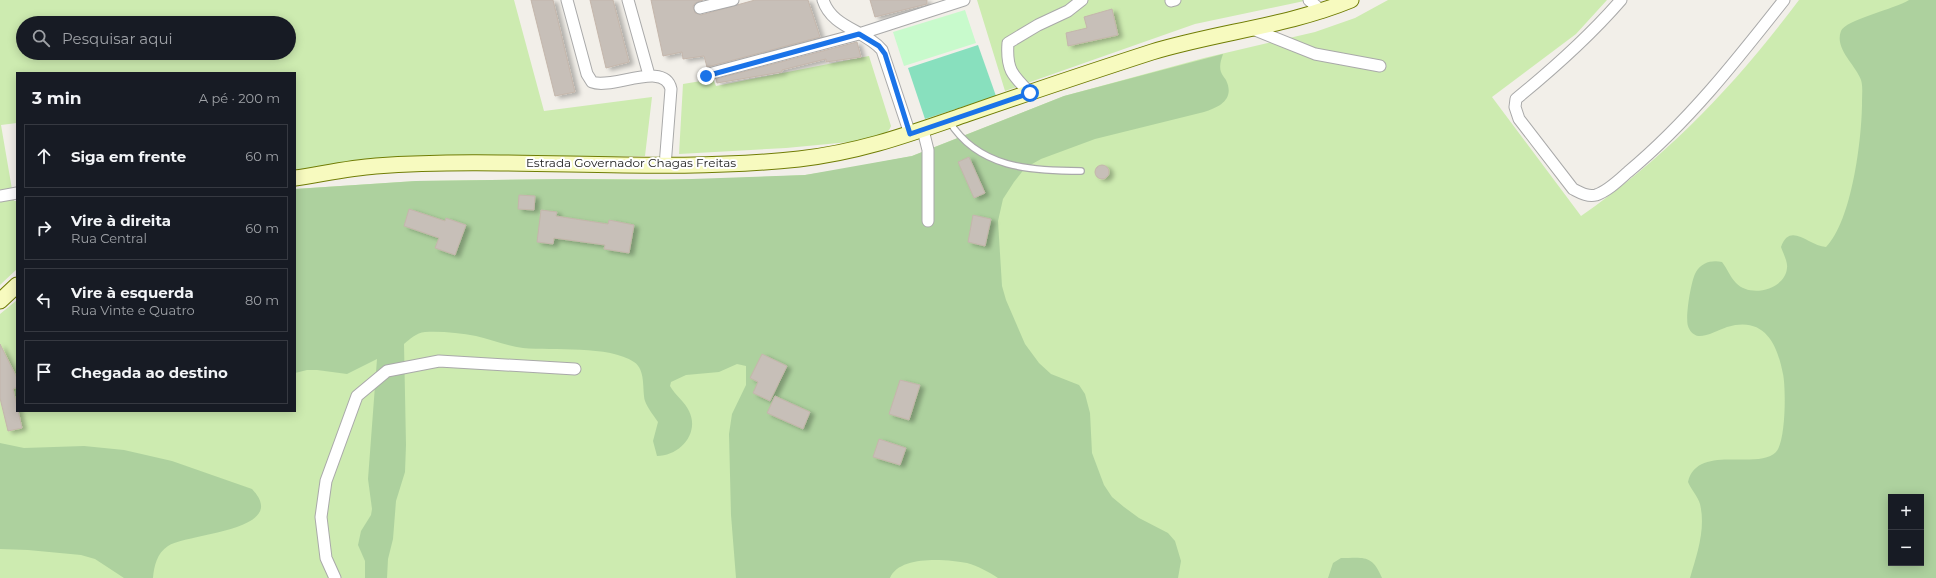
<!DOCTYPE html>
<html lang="pt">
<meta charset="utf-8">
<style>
body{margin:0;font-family:Montserrat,sans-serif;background:#20242c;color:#f1f3f6}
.controls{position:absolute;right:12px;bottom:12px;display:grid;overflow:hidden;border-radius:0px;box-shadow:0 2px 10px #0003}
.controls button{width:36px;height:36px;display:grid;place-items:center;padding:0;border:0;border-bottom:1px solid #363941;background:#171b24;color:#f1f3f6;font:20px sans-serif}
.stop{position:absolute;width:12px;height:12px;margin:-9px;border:3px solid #1a73e8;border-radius:50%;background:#fff}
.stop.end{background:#1a73e8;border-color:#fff;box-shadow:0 1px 4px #0008}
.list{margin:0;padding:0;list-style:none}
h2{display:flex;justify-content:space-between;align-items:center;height:52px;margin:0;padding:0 16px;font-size:17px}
h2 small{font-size:13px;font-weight:400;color:#9ea1a6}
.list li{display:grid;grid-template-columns:26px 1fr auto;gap:12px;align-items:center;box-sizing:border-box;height:64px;margin:0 8px 8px;padding:0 8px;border:1px solid #363941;border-radius:0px}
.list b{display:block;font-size:15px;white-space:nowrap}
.list p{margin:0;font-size:13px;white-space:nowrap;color:#9ea1a6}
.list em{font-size:13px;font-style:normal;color:#9ea1a6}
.icon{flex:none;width:22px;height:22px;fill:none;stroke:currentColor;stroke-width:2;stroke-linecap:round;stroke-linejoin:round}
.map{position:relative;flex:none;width:1936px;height:578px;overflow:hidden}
.search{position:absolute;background:#171b24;box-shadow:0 2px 10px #0003;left:16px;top:16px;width:280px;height:44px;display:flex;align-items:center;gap:10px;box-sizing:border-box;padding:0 14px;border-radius:22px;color:#9ea1a6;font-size:15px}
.panel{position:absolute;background:#171b24;box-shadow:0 2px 10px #0003;left:16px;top:72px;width:280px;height:340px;border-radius:0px}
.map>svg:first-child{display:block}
.grass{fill:#cdebb0;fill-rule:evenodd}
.forest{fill:#add19e;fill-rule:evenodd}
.park{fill:#c8facc}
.pitch{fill:#88e0be}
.building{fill:#c7bfb8;stroke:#c4b6ab;filter:url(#shadow)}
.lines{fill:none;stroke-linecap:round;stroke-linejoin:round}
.service-casing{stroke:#a9a9a9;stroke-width:8}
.minor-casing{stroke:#a9a9a9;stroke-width:13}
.secondary-casing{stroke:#707d05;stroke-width:17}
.service{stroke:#fff;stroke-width:5.5}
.minor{stroke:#fff;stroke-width:11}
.secondary{stroke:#f7fabf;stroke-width:15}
.route{stroke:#1a73e8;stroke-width:5}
.labels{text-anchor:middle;stroke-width:4;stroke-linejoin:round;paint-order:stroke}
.street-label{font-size:12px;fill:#222;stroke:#fff}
</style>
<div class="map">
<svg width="1936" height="578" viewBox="0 0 1936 578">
<defs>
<filter id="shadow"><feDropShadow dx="4.5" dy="2.5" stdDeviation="2" flood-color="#0004"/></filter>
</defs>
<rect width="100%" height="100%" fill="#f2efe9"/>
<!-- grass -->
<path class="grass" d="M0 0H514L544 111 652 97 645 156 567 158 295 173V73H17V123L1 125 14 201H17V269L0 285ZM23 23H289V53H23Z
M977 0H1309L1195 24 1005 91Z
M1388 0H1607L1576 34 1492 97 1581 216C1669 155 1735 85 1799 0H1936V578H0V314L17 300V411H295V189L416 181 567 179H715L805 175 845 169 912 156 1064 96 1204 58 1315 32 1355 18ZM1891 497H1921V563H1891Z
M869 56 891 126C889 134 877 137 870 140L786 148 679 154 683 84 713 79 716 86Z"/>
<!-- forest -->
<path class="forest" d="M1909 0H1936V578H1690C1697 554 1706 529 1700 504 1698 497 1691 489 1688 482 1697 443 1758 471 1776 452 1786 441 1786 388 1783 374 1777 343 1764 316 1727 327 1719 330 1706 337 1698 336 1693 335 1689 330 1688 326 1685 318 1691 280 1696 272 1702 262 1712 260 1722 262 1727 268 1730 277 1736 283 1750 298 1785 290 1787 268 1788 262 1783 253 1781 247 1790 221 1809 246 1826 247 1852 221 1862 138 1862 102 1862 95 1863 86 1861 80 1856 65 1834 49 1841 31 1845 20 1895 9 1909 0ZM1891 497H1921V563H1891Z
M1223 54C1221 60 1219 66 1221 72 1222 75 1224 77 1226 80 1235 99 1220 107 1204 112L1095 139 1041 159 1025 168 1014 182 1003 199 998 221 1002 286 1006 300 1025 344 1039 363 1051 374 1079 385 1085 394 1090 413 1092 453 1104 485 1112 497 1124 507 1139 518 1168 533 1175 541 1181 561 1178 578H998C989 572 978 566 967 563 947 559 899 555 890 578H736L731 515 729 434 732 414 746 385V366L737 364 719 372 686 375 671 382 670 386C675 395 685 402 689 411 700 433 680 456 657 456L653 441 658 422C654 416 648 409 645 401 642 389 646 370 634 362 609 345 553 351 523 348 507 346 492 340 476 336 460 333 441 331 425 332 416 333 410 339 404 344L406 445 405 472 396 501 393 539 388 559 387 578H365V561L358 545 361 531 371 515 372 509 368 479 377 359 347 374 317 370H307L295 373V189L416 181 567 179 663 180 805 175 912 156 1064 96Z
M0 443 24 448 84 446 124 450 172 461 252 489C292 531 188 533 168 546 157 553 154 566 153 578H124L95 559 81 555 28 550 0 549Z
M1341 558C1364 558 1372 554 1382 578H1328L1333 563Z"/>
<!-- park -->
<path class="park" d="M965 10 976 43 904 66 893 32Z"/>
<!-- pitch -->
<path class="pitch" d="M978 45 996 96 925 119 908 68Z"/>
<!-- building -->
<path class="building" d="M531 0H553L575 92 555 96Z
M590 0H613L629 62 606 68Z
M651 0H703L695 3 693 6 695 13 701 15 755 0H808L820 37 707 67 704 56 683 59 682 52 663 56Z
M870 0H927V4L875 17Z
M1112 9 1118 35 1068 46 1066 33 1087 28 1084 17Z
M857 42 861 57 826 62V59L782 70V72L717 83 716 79Z
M969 157 985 193 974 198 958 162Z
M1095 172a7 7 0 1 1 14 0a7 7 0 1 1-14 0Z
M519 195 535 196 534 210 518 209Z
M409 209 445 221 446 218 466 225 455 255 435 248 439 238 404 226Z
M541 210 557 212 556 216 608 224 609 220 634 225 629 253 604 249 605 245 554 238 553 244 537 242Z
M973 215 991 219 985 246 968 242Z
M0 344 17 378V387L13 389 22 428 8 431 0 398Z
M762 354 787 366 770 401 753 393 758 382 750 378Z
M900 380 920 385 909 420 889 414Z
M775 396 810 412 803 429 767 413Z
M879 439 906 448 900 465 873 457Z"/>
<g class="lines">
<!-- service casing -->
<g class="service-casing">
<path id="service" d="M949 121C978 168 1030 171 1081 171"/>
</g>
<!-- minor casing -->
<g class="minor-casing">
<path id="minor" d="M567 0 587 74 592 82C612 90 665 60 671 89L665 166
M628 0 649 75
M823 0C832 28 865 30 882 50L910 134
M1309 0 1323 12
M1621 0C1589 37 1554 68 1516 99L1515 107 1519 119 1573 189C1581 193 1588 197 1596 195 1608 191 1619 180 1628 172 1688 122 1736 61 1784 0
M1171 1 1175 0
M700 8 733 0
M1250 28 1315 54 1380 66
M705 75 859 34 964 0
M1030 93C1012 75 1006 69 1008 43L1038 25 1068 11 1082 0
M923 130 928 150V221
M0 196 17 193
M335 578 326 558 321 517 326 481 357 396 387 371 439 361 575 369"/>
</g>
<!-- secondary casing -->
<g class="secondary-casing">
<path id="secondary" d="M295 178C322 174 349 168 376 166 516 156 658 174 799 159 861 152 909 134 967 114 1028 93 1090 72 1152 52 1218 32 1288 26 1351 0
M0 301 17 285"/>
</g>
<!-- service -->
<use href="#service" class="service"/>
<!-- minor -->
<use href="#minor" class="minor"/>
<!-- secondary -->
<use href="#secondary" class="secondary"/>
</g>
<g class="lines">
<!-- route -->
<path class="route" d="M706 76 859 34 879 46 885 54 910 134 1030 93"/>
</g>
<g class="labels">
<!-- street labels -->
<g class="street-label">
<text x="631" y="167">Estrada Governador Chagas Freitas</text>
</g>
</g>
</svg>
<div class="controls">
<button>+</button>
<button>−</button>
</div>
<div class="stop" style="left:1030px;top:93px"></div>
<div class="stop end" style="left:706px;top:76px"></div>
<div class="search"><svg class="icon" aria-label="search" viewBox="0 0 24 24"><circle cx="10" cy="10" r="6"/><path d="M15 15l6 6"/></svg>Pesquisar aqui</div>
<section class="panel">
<h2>3 min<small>A pé · 200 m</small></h2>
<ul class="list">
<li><svg class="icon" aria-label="ahead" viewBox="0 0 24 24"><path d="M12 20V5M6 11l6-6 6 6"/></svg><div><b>Siga em frente</b></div><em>60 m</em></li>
<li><svg class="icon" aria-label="right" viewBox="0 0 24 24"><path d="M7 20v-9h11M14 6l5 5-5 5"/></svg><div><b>Vire à direita</b><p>Rua Central</p></div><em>60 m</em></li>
<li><svg class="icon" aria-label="left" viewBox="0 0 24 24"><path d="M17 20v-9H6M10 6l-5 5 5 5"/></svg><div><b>Vire à esquerda</b><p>Rua Vinte e Quatro</p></div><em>80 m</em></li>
<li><svg class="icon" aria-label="arrive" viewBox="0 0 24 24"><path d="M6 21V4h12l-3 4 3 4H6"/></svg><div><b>Chegada ao destino</b></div></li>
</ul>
</section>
</div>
